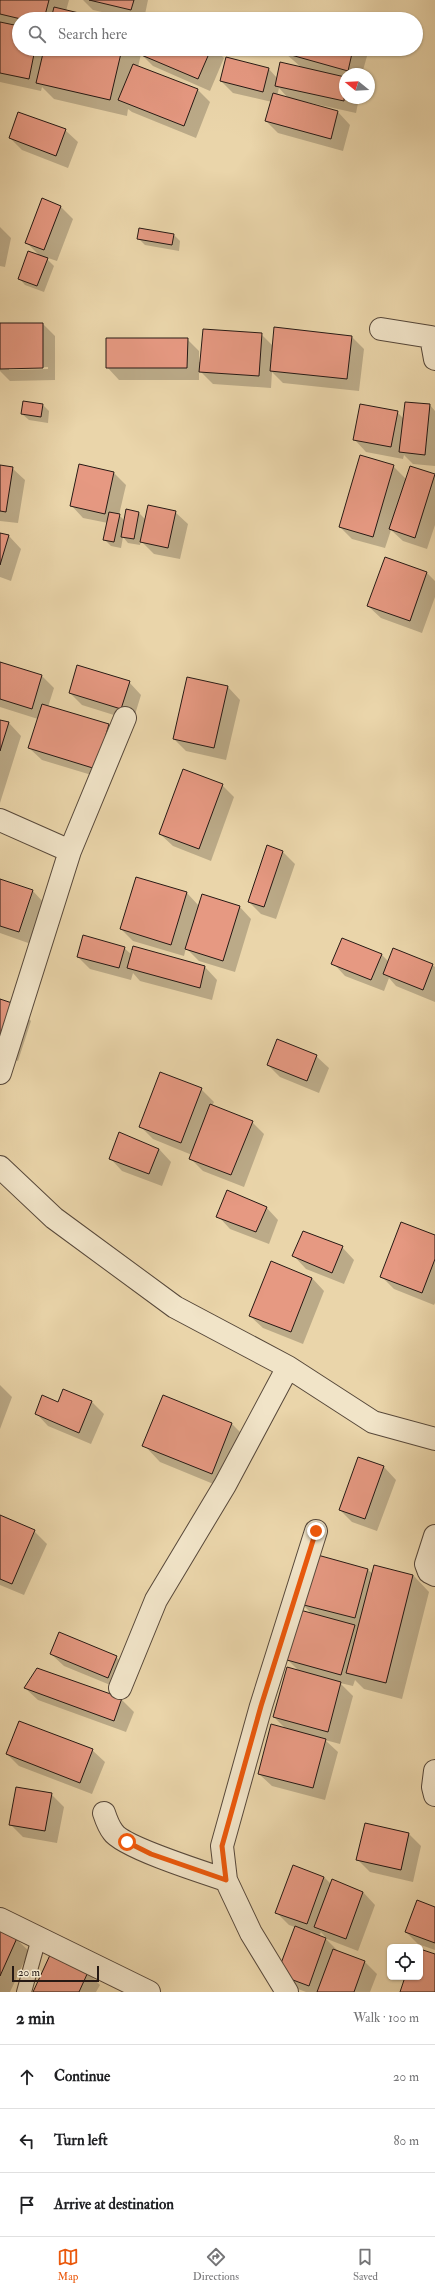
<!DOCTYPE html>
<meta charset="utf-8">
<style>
body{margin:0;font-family:"IM FELL Double Pica",serif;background:#f2f2f2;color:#202124}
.controls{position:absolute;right:12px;bottom:12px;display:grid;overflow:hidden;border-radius:6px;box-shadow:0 1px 3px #0004}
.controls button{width:36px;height:36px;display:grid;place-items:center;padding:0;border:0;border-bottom:1px solid #e0e0e0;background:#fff;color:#202124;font:20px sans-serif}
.compass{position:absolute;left:339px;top:68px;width:36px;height:36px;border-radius:50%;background:#fff;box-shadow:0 1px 3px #0004;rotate:288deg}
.scale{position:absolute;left:12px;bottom:10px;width:87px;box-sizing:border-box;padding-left:4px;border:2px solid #261914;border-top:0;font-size:11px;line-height:14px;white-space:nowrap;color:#261914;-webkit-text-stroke:3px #f1e4c8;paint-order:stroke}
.stop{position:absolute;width:12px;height:12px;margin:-9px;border:3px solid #ea580c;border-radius:50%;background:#fff}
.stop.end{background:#ea580c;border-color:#fff;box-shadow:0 1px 4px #0008}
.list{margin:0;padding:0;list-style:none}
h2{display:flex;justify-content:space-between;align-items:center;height:52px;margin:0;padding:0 16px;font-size:17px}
h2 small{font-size:13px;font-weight:400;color:#757577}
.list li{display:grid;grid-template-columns:26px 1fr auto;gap:12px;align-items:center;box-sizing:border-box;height:64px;padding:0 16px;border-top:1px solid #e0e0e0}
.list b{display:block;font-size:15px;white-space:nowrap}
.list em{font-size:13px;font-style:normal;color:#757577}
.icon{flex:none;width:22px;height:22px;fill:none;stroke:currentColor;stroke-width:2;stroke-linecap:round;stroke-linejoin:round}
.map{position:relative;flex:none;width:435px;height:1992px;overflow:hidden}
.search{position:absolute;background:#fff;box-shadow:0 1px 3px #0004;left:12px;right:12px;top:12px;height:44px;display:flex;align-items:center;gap:10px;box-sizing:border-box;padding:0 14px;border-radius:22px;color:#757577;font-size:15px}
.sheet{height:244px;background:#fff}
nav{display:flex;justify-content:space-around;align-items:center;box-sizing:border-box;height:56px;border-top:1px solid #e0e0e0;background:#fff;font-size:11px;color:#757577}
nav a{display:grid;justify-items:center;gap:2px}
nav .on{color:#ea580c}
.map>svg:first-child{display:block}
.shadow{fill:#0003;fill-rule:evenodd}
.building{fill:#e69982;stroke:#261914}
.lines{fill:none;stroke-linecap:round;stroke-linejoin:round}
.service-casing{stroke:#57483a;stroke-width:16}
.minor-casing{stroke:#57483a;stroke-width:24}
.service{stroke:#f1e4c8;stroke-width:14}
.minor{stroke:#f1e4c8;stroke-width:22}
.route{stroke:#ea580c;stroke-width:5}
</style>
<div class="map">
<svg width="435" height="1992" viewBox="0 0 435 1992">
<rect width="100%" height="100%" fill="#ead5aa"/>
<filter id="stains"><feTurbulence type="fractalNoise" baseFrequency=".005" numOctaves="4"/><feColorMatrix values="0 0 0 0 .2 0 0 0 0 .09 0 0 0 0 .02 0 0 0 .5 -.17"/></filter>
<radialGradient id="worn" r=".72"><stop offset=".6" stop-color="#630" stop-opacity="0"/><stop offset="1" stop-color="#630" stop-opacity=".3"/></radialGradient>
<!-- shadow -->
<path class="shadow" d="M0 0H69L66 11 100 19H19V49H215L224 58 210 91 153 66 141 54 138 67 198 90 210 102 196 138 132 112 128 109 127 116 54 99 42 87 41 91 0 82Z
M83 0H148L144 19H133L93 10Z
M215 16 221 19H214Z
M241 49H255L253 54Z
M286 49H369L362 74H345V98H359L356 113 306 102 305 103 338 112 350 125 343 151 278 133 266 121 272 102 233 93 221 81 268 68 277 78 302 68 285 53ZM279 88 289 99 277 96Z
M65 130 78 142 68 168 22 150 10 138Z
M60 206 73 219 57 261 45 257 54 266 44 292 25 285 19 278 41 257 27 243Z
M0 227 11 238 5 267 0 266Z
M140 229 174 235 180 241 179 251 145 245 138 238Z
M0 324H43L55 336V380L10 381 0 371ZM48 367V369L9 370V368Z
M261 334 273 346 352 337 364 349 359 391 283 383 272 372 271 388 213 384 199 370V380H119L107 367 187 339 199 351V362H201Z
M43 405 49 411 48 423 29 420 22 414Z
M430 405 435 411V466L413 464 404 455 403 459 366 452 354 439 397 412 404 419Z
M0 466 12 468 25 480 18 523 0 521Z
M393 466 407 480 411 467 435 475V525L427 549 403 541 391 530 385 548 352 539 340 527Z
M114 473 126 485 119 515 125 521 138 512 146 520 175 512 188 524 180 559 154 554 141 541 140 545 128 543 123 537 121 548 111 546 104 539 108 523 83 518 71 505Z
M0 534 9 536 21 549 11 581 0 577Z
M385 558 427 573 435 581V597L422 633 381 618 368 606Z
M0 663 42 676 54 688 48 707 108 725 121 738 108 780 42 760 29 748 38 719 0 707Z
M188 678 228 687 240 700 226 760 186 751 174 739Z
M129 682 141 695 133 721 82 705 70 693Z
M0 721 9 723 21 736 0 803Z
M222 785 234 797 211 861 173 846 160 834Z
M283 852 295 864 276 919 261 914 249 902Z
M136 878 187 893 199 906H239L251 919 235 972 199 961 186 948 184 956 133 941 121 929Z
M0 880 32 890 44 903 31 944 0 933Z
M124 948 132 955 205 967 217 980 212 1000 140 981 133 973 131 980 90 969 78 957Z
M381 954 389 962 432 965 435 967V1002L396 986 389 978 384 991 345 976 333 963Z
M0 1000 15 1005 31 1021 18 1061 0 1055Z
M316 1056 329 1068 319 1093 280 1077 268 1065Z
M201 1089 214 1102 212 1106 252 1122 264 1134 244 1187 203 1171 191 1159 192 1155 153 1139 141 1127Z
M159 1149 171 1162 162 1186 122 1171 110 1158Z
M266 1207 278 1220 269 1244 230 1229 218 1216Z
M435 1236V1303L434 1305 394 1289 381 1276Z
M342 1247 354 1260 344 1284 306 1269 294 1256Z
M312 1278 324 1291 303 1344 263 1328 250 1316Z
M0 1385 12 1397 0 1429Z
M64 1390 92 1402 104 1414 91 1444 48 1426 36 1413 59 1403Z
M232 1424 248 1440 228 1490 160 1462 144 1445Z
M359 1458 384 1467 396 1480 377 1531 352 1522 340 1510Z
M0 1516 34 1531 47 1544 24 1595 0 1585Z
M368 1570 373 1574 413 1575 429 1592 402 1699 364 1689 355 1680 353 1686 340 1683 353 1696 340 1744 325 1740 338 1752 325 1800 272 1786 259 1774 286 1729 274 1717 300 1672 288 1660 313 1615 301 1603Z
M51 1654 116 1657 129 1669 120 1689 64 1666Z
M25 1688 121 1699 134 1712 126 1732 38 1700Z
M92 1750 105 1762 92 1794 19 1766 7 1754Z
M51 1794 64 1807 57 1843 23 1837 10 1824Z
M409 1834 421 1846 413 1882 370 1872 358 1860Z
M324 1877 331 1884 332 1881 363 1892 375 1905 358 1951 327 1939 321 1932 319 1936 326 1939 338 1951 365 1962 377 1974 370 1992H306L290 1986 295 1927 289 1925 276 1912Z
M435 1908V1950L418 1944 406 1932Z
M0 1931 16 1939 29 1951 10 1992H0Z
M87 1972 100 1985 96 1992H35Z"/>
<!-- building -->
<path class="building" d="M0 0H49L44 19H21L0 14Z
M89 0H134L131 10Z
M54 7 104 19H51Z
M0 22 19 26V49H35L29 79 0 73Z
M44 49H122L110 100 36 83Z
M142 49H211L198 79 139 54Z
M285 49H353L348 71 284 53Z
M226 57 269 68 263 92 220 81Z
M280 62 345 77 344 101 275 86Z
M133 64 198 89 184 126 118 100Z
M273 93 338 111 331 139 265 121Z
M18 112 66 129 56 156 9 138Z
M42 198 61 206 44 250 25 243Z
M139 228 174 234 172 245 137 239Z
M28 251 48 258 37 286 18 279Z
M0 323H43V368L0 369Z
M274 327 352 336 347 379 270 371Z
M203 329 262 333 259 376 199 372Z
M106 338H188L187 368H106Z
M23 401 43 404 41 417 21 414Z
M405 402 430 404 425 455 399 452Z
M360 404 398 411 391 447 353 440Z
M360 455 394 465 373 537 339 527Z
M79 464 114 472 105 514 70 506Z
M0 465 13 467 6 512 0 511Z
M410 466 435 474 415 538 389 529Z
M148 505 176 511 168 548 140 542Z
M126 509 139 512 134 539 121 537Z
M109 512 120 514 114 542 103 540Z
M0 533 9 535 0 565Z
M385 557 427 572 410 621 367 606Z
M0 662 42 675 32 709 0 699Z
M77 665 130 681 121 709 69 693Z
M187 677 228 686 214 748 173 739Z
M42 704 109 724 96 769 28 748Z
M0 720 9 722 0 751Z
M183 769 223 784 199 849 159 834Z
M267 845 283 851 264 907 248 902Z
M136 877 187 892 171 945 120 929Z
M0 879 33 890 19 932 0 926Z
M202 894 240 906 223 961 185 949Z
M83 935 125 947 119 968 77 957Z
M342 938 382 954 371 980 331 964Z
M133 946 205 966 200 988 127 968Z
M393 948 433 964 423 990 383 974Z
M0 999 15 1004 0 1044Z
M277 1039 317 1055 307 1081 267 1065Z
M160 1072 202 1088 181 1143 139 1127Z
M210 1104 253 1121 231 1175 189 1159Z
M119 1132 159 1149 149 1174 109 1159Z
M227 1190 267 1207 256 1232 216 1217Z
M401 1222 435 1235V1259L422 1293 380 1277Z
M303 1231 343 1246 332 1273 292 1256Z
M271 1261 312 1278 291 1332 249 1316Z
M63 1389 92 1401 79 1433 35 1414 42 1395 58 1402Z
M163 1395 232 1423 212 1474 142 1446Z
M358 1457 384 1466 365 1519 339 1510Z
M0 1515 35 1530 12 1584 0 1579Z
M314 1554 368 1569 355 1618 300 1604Z
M374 1565 413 1575 386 1683 346 1673Z
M300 1610 355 1625 341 1675 287 1660Z
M59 1632 117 1656 108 1678 50 1654Z
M287 1667 341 1682 328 1732 273 1717Z
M37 1668 122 1698 114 1721 24 1688Z
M19 1721 93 1749 80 1783 6 1754Z
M271 1724 326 1739 313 1788 258 1774Z
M16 1787 52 1793 45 1831 9 1825Z
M365 1823 409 1833 401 1870 356 1860Z
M293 1865 324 1877 307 1924 275 1913Z
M332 1879 363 1892 346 1939 314 1927Z
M417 1900 435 1907V1943L405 1932Z
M295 1926 326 1938 309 1986 277 1974Z
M0 1930 17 1938 0 1976Z
M333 1949 365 1961 354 1992H317Z
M420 1949 435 1954V1992H400L405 1977H420Z
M50 1955 88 1972 79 1992H33Z"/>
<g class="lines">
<!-- service casing -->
<g class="service-casing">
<path id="service" d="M24 1992 39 1938"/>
</g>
<!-- minor casing -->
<g class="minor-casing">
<path id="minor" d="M381 329 431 337 435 359
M0 820 70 851
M0 1073 70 851 125 718
M0 1167 54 1218 175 1307 288 1367 373 1422 435 1439
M435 1536 426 1564 429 1572 435 1575
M120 1688 156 1600 225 1485 288 1367
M435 1771 433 1787 435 1795
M104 1813C106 1819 109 1827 113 1832 123 1847 205 1873 226 1880
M0 1919 149 1992
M287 1992 251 1933 226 1880 222 1846 261 1706 316 1531"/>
</g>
<!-- service -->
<use href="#service" class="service"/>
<!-- minor -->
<use href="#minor" class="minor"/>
</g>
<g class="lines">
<!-- route -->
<path class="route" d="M127 1842 151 1854 226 1880 222 1846 261 1706 316 1531"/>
</g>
<rect width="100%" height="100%" filter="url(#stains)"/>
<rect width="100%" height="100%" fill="url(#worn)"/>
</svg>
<div class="controls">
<button><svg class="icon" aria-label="locate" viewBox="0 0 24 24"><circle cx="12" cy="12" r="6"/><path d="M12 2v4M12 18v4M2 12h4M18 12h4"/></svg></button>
</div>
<svg class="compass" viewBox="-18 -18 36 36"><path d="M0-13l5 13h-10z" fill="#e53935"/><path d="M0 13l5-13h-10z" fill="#757577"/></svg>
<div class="scale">20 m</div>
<div class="stop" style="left:127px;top:1842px"></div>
<div class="stop end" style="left:316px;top:1531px"></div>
<div class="search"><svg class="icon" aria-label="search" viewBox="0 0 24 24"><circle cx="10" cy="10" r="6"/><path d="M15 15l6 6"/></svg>Search here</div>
</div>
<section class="sheet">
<h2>2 min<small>Walk · 100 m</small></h2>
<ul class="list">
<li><svg class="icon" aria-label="ahead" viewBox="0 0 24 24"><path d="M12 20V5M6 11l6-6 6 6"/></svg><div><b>Continue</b></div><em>20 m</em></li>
<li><svg class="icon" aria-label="left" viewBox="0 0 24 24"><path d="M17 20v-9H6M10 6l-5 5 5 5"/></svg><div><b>Turn left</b></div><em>80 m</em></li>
<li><svg class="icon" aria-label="arrive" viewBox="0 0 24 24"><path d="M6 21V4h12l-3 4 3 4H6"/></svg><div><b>Arrive at destination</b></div></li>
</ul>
</section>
<nav>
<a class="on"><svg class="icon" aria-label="map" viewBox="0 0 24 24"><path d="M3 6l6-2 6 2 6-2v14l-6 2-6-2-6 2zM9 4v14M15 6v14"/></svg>Map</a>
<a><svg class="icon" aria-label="directions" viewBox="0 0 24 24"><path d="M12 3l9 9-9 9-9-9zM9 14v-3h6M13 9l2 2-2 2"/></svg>Directions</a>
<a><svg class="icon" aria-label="saved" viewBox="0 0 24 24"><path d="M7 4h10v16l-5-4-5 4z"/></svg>Saved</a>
</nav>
